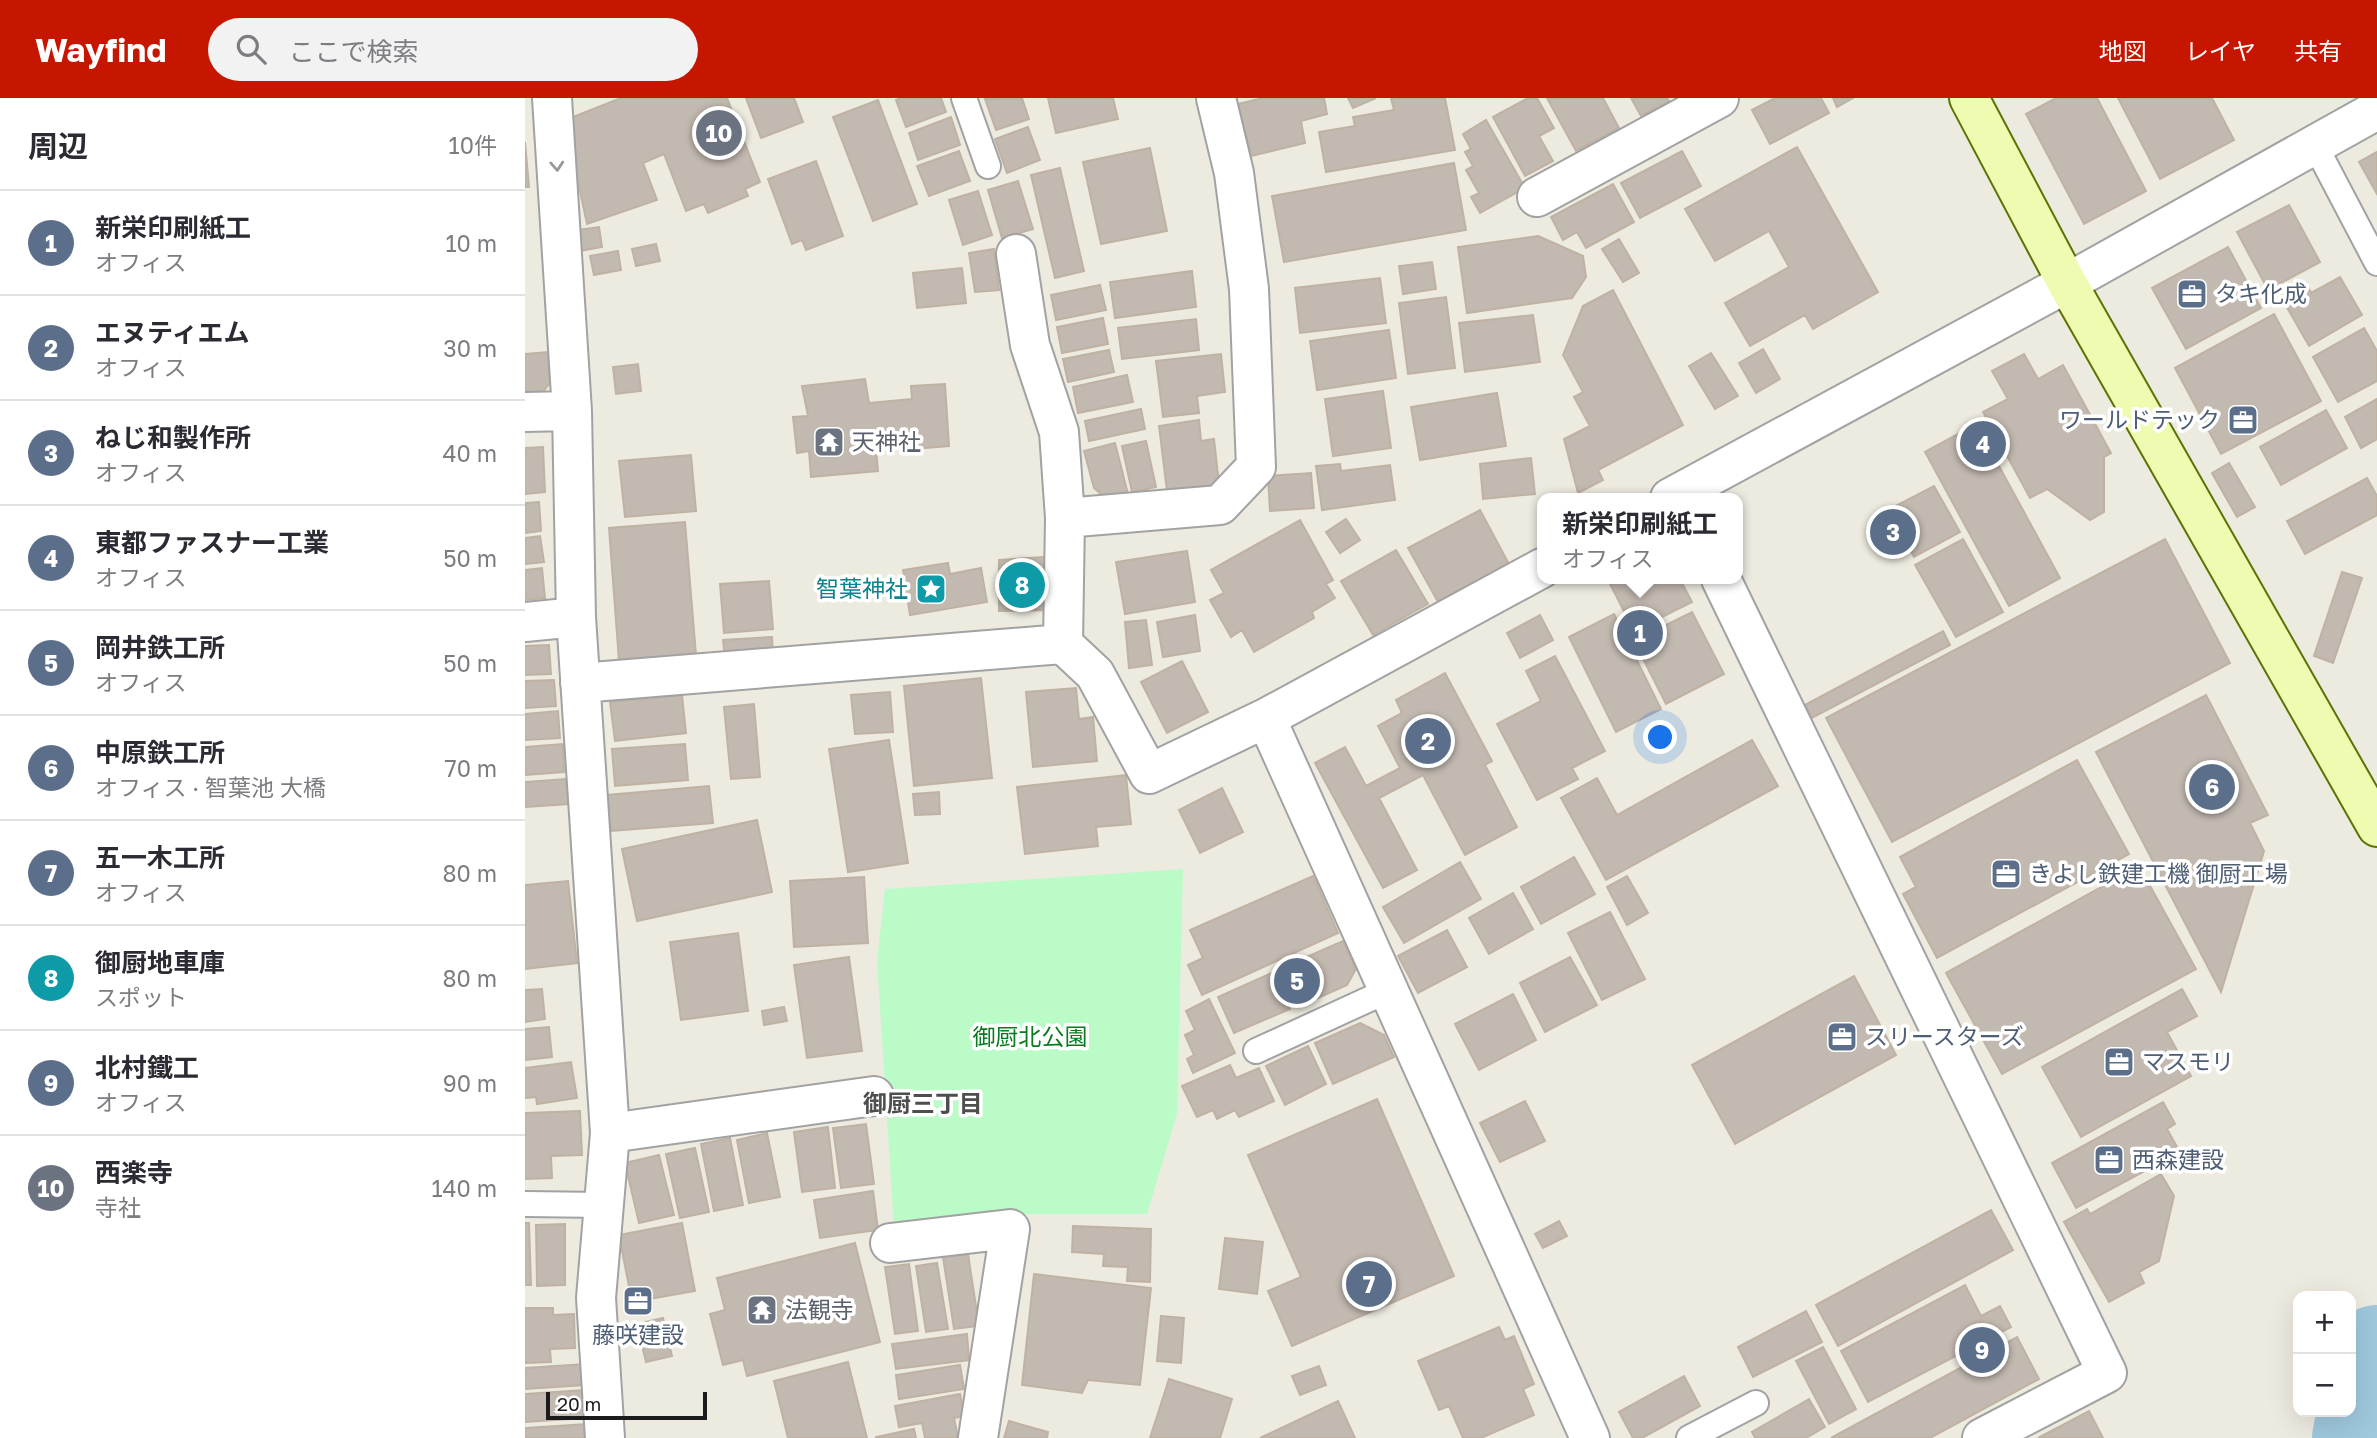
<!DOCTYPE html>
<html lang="ja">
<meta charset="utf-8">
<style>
body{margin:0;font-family:"Golos Text","Noto Sans JP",sans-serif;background:#f2f2f3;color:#2b2b33}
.controls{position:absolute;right:21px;bottom:21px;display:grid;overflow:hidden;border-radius:14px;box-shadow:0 7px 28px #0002}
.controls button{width:63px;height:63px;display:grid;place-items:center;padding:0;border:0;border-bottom:2px solid #e1e1e2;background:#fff;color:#2b2b33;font:35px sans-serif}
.scale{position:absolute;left:21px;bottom:18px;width:161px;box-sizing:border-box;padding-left:7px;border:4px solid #1b1b1b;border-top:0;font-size:19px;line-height:24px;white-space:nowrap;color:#1b1b1b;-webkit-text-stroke:5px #fff;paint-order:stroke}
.you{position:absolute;left:1136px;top:640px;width:24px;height:24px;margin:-18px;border:5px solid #fff;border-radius:50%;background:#1a73e8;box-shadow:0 0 0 10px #1a73e833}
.badge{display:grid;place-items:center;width:46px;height:46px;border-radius:50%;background:#c71600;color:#fff;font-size:23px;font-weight:700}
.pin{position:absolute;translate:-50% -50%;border:4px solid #fff;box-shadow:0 2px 7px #0006}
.popup{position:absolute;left:1012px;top:395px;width:206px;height:91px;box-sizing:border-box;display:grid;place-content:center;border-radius:14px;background:#fff;filter:drop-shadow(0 2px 5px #0005);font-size:23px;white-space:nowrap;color:#7c7c81}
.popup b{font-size:26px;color:#2b2b33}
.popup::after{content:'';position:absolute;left:50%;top:100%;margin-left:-14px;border:14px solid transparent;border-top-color:#fff}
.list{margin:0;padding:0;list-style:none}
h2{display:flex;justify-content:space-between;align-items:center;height:91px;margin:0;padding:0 28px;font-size:30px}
h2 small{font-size:23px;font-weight:400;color:#7c7c81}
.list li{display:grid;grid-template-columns:46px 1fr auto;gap:21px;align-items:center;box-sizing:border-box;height:105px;padding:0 28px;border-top:2px solid #e1e1e2}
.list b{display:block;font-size:26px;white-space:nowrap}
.list p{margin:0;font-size:23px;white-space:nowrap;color:#7c7c81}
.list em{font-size:23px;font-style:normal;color:#7c7c81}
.icon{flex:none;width:38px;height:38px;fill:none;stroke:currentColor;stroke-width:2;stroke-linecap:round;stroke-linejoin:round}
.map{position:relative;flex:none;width:1852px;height:1340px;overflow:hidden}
header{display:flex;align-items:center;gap:42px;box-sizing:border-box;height:98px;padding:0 35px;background:#c71600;color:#fff}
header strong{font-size:33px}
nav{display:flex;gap:38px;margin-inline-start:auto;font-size:24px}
.search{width:490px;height:63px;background:#f2f2f3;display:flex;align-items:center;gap:18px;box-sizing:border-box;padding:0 24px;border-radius:38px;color:#7c7c81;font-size:26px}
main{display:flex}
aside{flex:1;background:#fff}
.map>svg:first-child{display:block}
.park{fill:#bafbc7}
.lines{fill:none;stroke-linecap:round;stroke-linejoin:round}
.river{stroke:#9fc8dd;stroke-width:96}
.building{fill:#c2b9b0;stroke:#bfb2a3;stroke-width:2}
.lane-casing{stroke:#a2a2a2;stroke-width:28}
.street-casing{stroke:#a2a2a2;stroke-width:42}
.secondary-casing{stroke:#5a7302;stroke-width:42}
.lane{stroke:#fff;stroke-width:24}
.street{stroke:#fff;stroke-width:38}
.secondary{stroke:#effbb1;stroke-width:38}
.oneway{stroke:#989898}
.labels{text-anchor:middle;stroke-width:7;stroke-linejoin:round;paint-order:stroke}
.service-label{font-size:23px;fill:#4e5e75;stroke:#fff;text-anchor:start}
.worship-label{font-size:23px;fill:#5b616d;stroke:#fff;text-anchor:start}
.culture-label{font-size:23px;fill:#0d838f;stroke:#fff;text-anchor:end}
.park-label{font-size:23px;fill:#087b1e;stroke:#fff}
.neighbourhood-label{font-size:24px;font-weight:bold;fill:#4e4e4e;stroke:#fff}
</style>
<header>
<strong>Wayfind</strong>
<div class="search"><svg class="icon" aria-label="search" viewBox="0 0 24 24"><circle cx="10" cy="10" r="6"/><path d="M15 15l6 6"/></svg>ここで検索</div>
<nav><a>地図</a><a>レイヤ</a><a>共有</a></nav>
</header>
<main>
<aside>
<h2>周辺<small>10件</small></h2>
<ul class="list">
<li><span class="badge" style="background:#5c6f8a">1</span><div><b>新栄印刷紙工</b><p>オフィス</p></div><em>10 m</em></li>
<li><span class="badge" style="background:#5c6f8a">2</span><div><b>エヌティエム</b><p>オフィス</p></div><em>30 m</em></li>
<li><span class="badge" style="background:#5c6f8a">3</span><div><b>ねじ和製作所</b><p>オフィス</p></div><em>40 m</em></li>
<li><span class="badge" style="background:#5c6f8a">4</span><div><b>東都ファスナー工業</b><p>オフィス</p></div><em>50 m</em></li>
<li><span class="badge" style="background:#5c6f8a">5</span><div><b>岡井鉄工所</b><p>オフィス</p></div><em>50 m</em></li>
<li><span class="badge" style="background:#5c6f8a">6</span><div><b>中原鉄工所</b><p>オフィス · 智葉池 大橋</p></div><em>70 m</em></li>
<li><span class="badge" style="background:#5c6f8a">7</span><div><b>五一木工所</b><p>オフィス</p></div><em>80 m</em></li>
<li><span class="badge" style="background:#0f9aa8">8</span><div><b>御厨地車庫</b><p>スポット</p></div><em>80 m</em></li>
<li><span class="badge" style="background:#5c6f8a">9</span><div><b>北村鐵工</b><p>オフィス</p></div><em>90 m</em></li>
<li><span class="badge" style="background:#6b7280">10</span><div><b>西楽寺</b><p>寺社</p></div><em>140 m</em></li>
</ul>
</aside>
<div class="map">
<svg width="1852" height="1340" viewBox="0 0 1852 1340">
<rect width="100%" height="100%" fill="#edebe0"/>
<!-- park -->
<path class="park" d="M658 771 652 1016 622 1116H494L369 1131 352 863 360 791Z"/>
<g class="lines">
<!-- river -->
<path class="river" d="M1835 1340 1852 1255"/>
</g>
<!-- building -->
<path class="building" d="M96 0H202L235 84 220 91 223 98 183 115 179 106 161 113 139 56 118 65 132 102 62 126 40 22Z
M221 0H269L278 24 236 40Z
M376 0H416L421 14 381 29 371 2Z
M497 0 504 21 471 32 460 1Z
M523 0H588L593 21 531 35Z
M738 0H799L802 16 776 23 780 45 726 58 713 6Z
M823 0H851L828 10Z
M866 0H920L930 52 801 74 794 34 830 28 828 19 869 12Z
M1003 0H1012L1029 30 1014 38 1028 63 1000 78 968 19Z
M1022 0H1078L1094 30 1051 53Z
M1106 0H1142L1144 3 1116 18Z
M1250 0H1296L1304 15 1245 46 1227 12Z
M1308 0H1328L1312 9Z
M1531 0H1572L1621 93 1559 126 1501 16Z
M1593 0H1687L1709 42 1635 81Z
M353 2 392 106 348 123 308 19Z
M426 19 435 47 393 62 384 35Z
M961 22 1000 90 955 115 946 99 954 95 941 72 948 68 940 54 946 51 938 36Z
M503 29 515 62 482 75 470 41Z
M0 44 4 89H0Z
M1272 49 1353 194 1288 231 1280 217 1225 248 1200 205 1264 169 1244 133 1190 163 1160 111Z
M625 50 642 133 576 146 558 64Z
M434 53 445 83 404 98 392 68Z
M1157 53 1176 88 1115 120 1096 85Z
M1852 54V96L1834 64Z
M291 63 318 138 281 152 277 142 267 146 243 81Z
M929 65 941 132 759 164 747 98Z
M535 70 559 173 530 180 506 77Z
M493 83 508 131 477 140 463 92Z
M1088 86 1109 124 1061 150 1052 134 1038 142 1026 119Z
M453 93 467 137 438 147 424 102Z
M1764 107 1795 164 1743 192 1712 134Z
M74 129 77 149 55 153 52 132Z
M1013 138 1058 158 1061 179 1047 200 942 215 933 149Z
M1094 141 1114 175 1098 184 1077 151Z
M131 146 135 163 111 168 107 151Z
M1703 149 1736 210 1661 251 1627 190Z
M469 151 474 192 450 194 444 155Z
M93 153 96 172 69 177 65 158Z
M907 164 911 191 878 196 874 168Z
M437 170 441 205 392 210 388 175Z
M667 173 671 209 590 220 585 184Z
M1815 179 1837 217 1784 248 1756 199 1781 185 1786 195Z
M855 180 861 225 775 235 770 190Z
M575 187 581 212 531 222 526 197Z
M1088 192 1158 327 1073 372 1078 382 1053 395 1039 341 1065 328 1049 299 1058 294 1038 257 1058 208Z
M921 199 930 270 883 276 874 205Z
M1749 216 1796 303 1696 356 1650 270Z
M1008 217 1015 264 940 274 934 225Z
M578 220 583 246 537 255 532 229Z
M671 221 674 252 597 261 593 230Z
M1839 230 1852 253V283L1813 304 1788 259Z
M864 232 871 280 792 292 785 243Z
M1238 251 1255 281 1231 295 1214 265Z
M584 252 589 274 543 284 538 261Z
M23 254 25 285 12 301H0V256Z
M1186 255 1213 298 1190 311 1164 268Z
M696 256 700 294 672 298 674 315 638 319 631 263Z
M1499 256 1513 281 1538 267 1586 355 1579 359V414L1565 422 1522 391 1505 400 1458 314 1483 301 1467 273Z
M113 266 116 293 91 296 88 269Z
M602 277 608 304 553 315 548 289Z
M340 281 344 305 387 301 386 288 420 286 424 348 389 351 390 339 350 341 353 373 286 379 284 353 272 355 268 319 283 318 277 288Z
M858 293 866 350 808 358 800 301Z
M972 295 981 348 895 362 886 309Z
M1852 301V341L1836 350 1820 319Z
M616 311 620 331 564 343 560 323Z
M1801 312 1822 350 1756 387 1735 349Z
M674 322 676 343 689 341 694 386 642 393 634 328Z
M1451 326 1535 480 1484 508 1400 354Z
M621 343 631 389 607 394 597 348Z
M590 345 604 400 586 405 569 390 559 353Z
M18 349 20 394 0 396V350Z
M166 357 171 413 100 419 94 363Z
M1006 360 1010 396 958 401 955 366Z
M1704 365 1730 409 1712 419 1687 375Z
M815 366 816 373 865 367 870 402 797 412 791 368Z
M786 375 789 410 745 413 743 378Z
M1842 380 1852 398V417L1780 456 1762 423Z
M1409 388 1435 434 1389 459 1363 412Z
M14 404 16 433 0 435V405Z
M955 412 984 466 913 504 883 450Z
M821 421 835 442 815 455 801 434Z
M775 422 808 482 801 486 810 500 787 514 789 520 729 554 717 532 706 539 685 502 699 495 686 472Z
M160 424 171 557 94 563 84 430Z
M15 438 19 464 0 466V440Z
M1438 441 1478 514 1431 539 1390 467Z
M1640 441 1705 565 1367 744 1301 620Z
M871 452 903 506 848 537 816 483Z
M662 453 670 504 600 516 591 464Z
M519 459 522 512 474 513V462Z
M423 465 425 476 456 470 462 504 385 517 378 472Z
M17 470 20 500 0 502V472Z
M1817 474 1837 480 1808 565 1789 558Z
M1090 481H1143L1144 483 1155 481 1167 504 1109 533 1084 484Z
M244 483 248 531 199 535 195 486Z
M1167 514 1199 576 1141 606 1109 543Z
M1089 516 1136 611 1091 634 1044 539Z
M670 517 675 553 638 559 632 524Z
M1015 517 1028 542 995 560 982 535Z
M621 522 627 567 604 570 600 524Z
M1418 533 1425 547 1287 620 1280 607Z
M247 539 248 559 200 562 198 542Z
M24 547 26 576 0 577V548Z
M1030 558 1080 653 1047 670 1053 681 1012 702 972 626 1016 603 1001 573Z
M657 563 683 614 642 635 616 584Z
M920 575 967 663 960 667 992 729 940 757 898 677 854 700 892 772 858 790 790 665 820 649 841 688 875 670 853 628 877 615 871 602Z
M456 580 467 680 389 688 379 588Z
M29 582 31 608 0 610V583Z
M551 590 554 621 568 619 572 663 508 669 501 594Z
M365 594 368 634 330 636 326 597Z
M157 597 161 635 90 643 85 604Z
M1681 597 1743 717 1725 725 1739 753 1696 894 1571 654Z
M229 606 235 679 206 681 199 609Z
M33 613 35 640 0 642V616Z
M364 642 383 765 323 774 304 651Z
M1227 642 1253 688 1081 782 1036 700 1072 680 1092 717Z
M38 646 39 674 0 677V649Z
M160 646 163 682 90 688 87 651Z
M1552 662 1604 756 1412 860 1378 796 1391 789 1375 759Z
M601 677 606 726 571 729 573 748 500 756 492 689Z
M41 681 44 706 0 709V684Z
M184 688 188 725 86 733 82 697Z
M697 690 718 734 675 755 654 712Z
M414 694 415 716 390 717 388 696Z
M232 722 247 794 112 823 97 751Z
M1049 759 1070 796 1016 826 996 789Z
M935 764 956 801 879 845 858 809Z
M1614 768 1671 871 1477 976 1421 875Z
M788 778 813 835 677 897 663 867 678 860 665 832Z
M1102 778 1123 815 1102 827 1082 789Z
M339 779 343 845 269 849 265 783Z
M43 783 52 865 0 871V787Z
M988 795 1008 831 964 856 944 820Z
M1085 814 1120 881 1077 902 1043 835Z
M922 832 942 869 893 895 873 858Z
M213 835 223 913 156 922 145 844Z
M818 843 831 871 822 887 773 909 756 870Z
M324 859 337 953 282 960 269 867Z
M1045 859 1072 907 1020 934 995 885Z
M749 874 765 911 709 935 693 899Z
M1329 878 1371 957 1210 1046 1167 967Z
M17 891 20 921 0 924V892Z
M1657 891 1672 918 1642 934 1666 978 1556 1039 1517 969Z
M988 896 1011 942 954 972 930 926Z
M684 901 710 955 668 975 662 961 669 957 660 937 670 932 661 913Z
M259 909 262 923 239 927 237 913Z
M835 925 859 937 869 959 808 986 790 945Z
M24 929 27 959 0 962V931Z
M783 948 801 986 760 1007 741 968Z
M46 964 52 1000 12 1006 11 999 0 1000V970Z
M705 967 711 980 734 970 749 1003 714 1019 710 1012 692 1021 688 1012 672 1019 657 988Z
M852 1001 929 1178 767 1248 743 1193 776 1179 723 1057Z
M1000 1003 1020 1043 975 1064 955 1025Z
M1638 1004 1650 1026 1642 1031 1655 1054 1551 1110 1527 1065Z
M55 1013 57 1057 26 1058 27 1080 0 1081V1015Z
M341 1026 349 1086 316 1090 308 1030Z
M303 1029 310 1090 277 1094 269 1034Z
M242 1035 255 1099 224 1105 212 1042Z
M205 1040 218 1107 189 1113 176 1046Z
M170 1050 184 1114 155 1120 141 1056Z
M134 1057 149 1117 114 1125 100 1065Z
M1636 1076 1649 1098 1634 1163 1614 1174 1619 1185 1584 1204 1539 1124 1562 1111 1565 1116Z
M348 1093 353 1132 295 1140 289 1102Z
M1466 1112 1488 1152 1313 1248 1291 1207Z
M1034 1123 1042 1138 1018 1150 1010 1136Z
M0 1125H4L6 1187H0Z
M157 1125 170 1193 107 1204 94 1137Z
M40 1126V1187L12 1188 11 1127Z
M548 1128 626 1131 625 1184 602 1183 603 1169 578 1168 579 1156 547 1154Z
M700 1140 738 1144 732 1196 694 1191Z
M330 1145 355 1244 222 1278 218 1262 198 1267 185 1216 200 1212 192 1180Z
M443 1156 454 1228 429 1231 418 1159Z
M412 1165 423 1231 401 1234 391 1168Z
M384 1166 393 1233 370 1236 360 1169Z
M509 1176 626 1190 615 1287 563 1282 557 1295 497 1287Z
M1440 1187 1456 1218 1475 1208 1486 1229 1343 1304 1316 1253Z
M0 1210H28V1217L49 1216 50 1250 25 1251 26 1264 0 1265Z
M1281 1213 1297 1244 1228 1279 1213 1249Z
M636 1218 659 1220 656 1265 632 1263Z
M138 1220 147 1258 121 1264 112 1226Z
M974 1229 980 1242 989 1238 1009 1286 998 1291 1009 1317 956 1340H938L924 1308 914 1312 893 1263Z
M442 1236 444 1262 371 1271 367 1246Z
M1492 1239 1514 1281 1405 1340H1306Z
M1298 1249 1331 1311 1304 1326 1271 1263Z
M323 1264 342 1340H263L249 1283Z
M60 1266V1287L0 1291V1270Z
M435 1267 439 1291 374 1301 371 1277Z
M794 1268 801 1287 775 1297 767 1278Z
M1159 1278 1175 1308 1117 1340H1108L1094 1314Z
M644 1281 707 1301 695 1340H625Z
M59 1292 60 1320 0 1324V1296Z
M435 1296 439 1318 429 1320 433 1340H400L397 1325 374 1329 370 1308Z
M1284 1301 1300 1329 1281 1340H1230L1227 1334Z
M813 1303 830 1340H735Z
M1564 1313 1578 1340H1513Z
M484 1323 523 1334 522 1340H479Z
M62 1326 63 1340H0V1330Z
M389 1331 391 1340H351V1339Z"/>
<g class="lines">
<!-- lane casing -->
<g class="lane-casing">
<path id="lane" d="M439 0 463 68
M1790 47 1852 165
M731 953 864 892
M0 1106 79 1107
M1164 1340 1231 1305"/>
</g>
<!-- street casing -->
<g class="street-casing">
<path id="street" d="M27 0 47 313 51 519 85 1035 71 1200 80 1340
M1012 99 1194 0
M491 156 505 247 534 334 540 420
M0 314 47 313
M1145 400 1542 185 1852 12
M1196 481 1582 1275 1457 1340
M0 524 51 519
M538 546 540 420 695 407 731 369 724 191 709 75 691 0
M55 585 538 546 570 576 624 676 741 620 1017 470
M741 620 1065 1340
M85 1035 349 998
M365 1145 485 1131 453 1340"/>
</g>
<!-- secondary casing -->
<g class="secondary-casing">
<path id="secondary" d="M1444 0 1542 185 1852 729"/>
</g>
<!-- lane -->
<use href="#lane" class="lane"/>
<!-- street -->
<use href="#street" class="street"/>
<!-- secondary -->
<use href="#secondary" class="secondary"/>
</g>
<!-- one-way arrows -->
<defs><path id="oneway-chevron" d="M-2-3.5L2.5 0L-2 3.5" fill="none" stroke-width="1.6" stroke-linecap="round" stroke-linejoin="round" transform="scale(1.75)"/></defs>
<use class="oneway" href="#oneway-chevron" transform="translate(32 68) rotate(86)"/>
<!-- icons -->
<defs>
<g id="office-square" transform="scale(1.575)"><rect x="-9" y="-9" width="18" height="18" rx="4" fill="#5c6f8a" stroke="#fff"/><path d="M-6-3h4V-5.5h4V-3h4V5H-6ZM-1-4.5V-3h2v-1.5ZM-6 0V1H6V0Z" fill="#fff"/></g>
<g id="temple-square" transform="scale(1.575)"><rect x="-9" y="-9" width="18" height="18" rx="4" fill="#6b7280" stroke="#fff"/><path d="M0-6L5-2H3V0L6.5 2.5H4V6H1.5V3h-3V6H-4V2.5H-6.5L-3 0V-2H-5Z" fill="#fff"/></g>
<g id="sight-square" transform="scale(1.575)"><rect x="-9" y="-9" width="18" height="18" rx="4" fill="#0f9aa8" stroke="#fff"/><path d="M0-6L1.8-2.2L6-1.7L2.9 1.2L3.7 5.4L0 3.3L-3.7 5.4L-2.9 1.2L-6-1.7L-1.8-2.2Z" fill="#fff"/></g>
</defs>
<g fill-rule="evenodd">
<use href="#office-square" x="1667" y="196"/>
<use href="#office-square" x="1718" y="322"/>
<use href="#temple-square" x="304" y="344"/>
<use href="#sight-square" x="406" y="491"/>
<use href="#office-square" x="1481" y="776"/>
<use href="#office-square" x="1317" y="939"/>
<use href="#office-square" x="1594" y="964"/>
<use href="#office-square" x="1584" y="1062"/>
<use href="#office-square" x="113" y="1203"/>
<use href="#temple-square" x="237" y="1212"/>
</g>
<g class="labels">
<!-- service labels -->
<g class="service-label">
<text x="1690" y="204">タキ化成</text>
<text x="1695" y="330" text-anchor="end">ワールドテック</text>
<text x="1504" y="784">きよし鉄建工機 御厨工場</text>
<text x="1340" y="947">スリースターズ</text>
<text x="1617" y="972">マスモリ</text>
<text x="1607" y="1070">西森建設</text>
<text x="113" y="1245" text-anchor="middle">藤咲建設</text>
</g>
<!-- worship labels -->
<g class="worship-label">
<text x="327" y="352">天神社</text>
<text x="260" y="1220">法観寺</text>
</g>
<!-- culture labels -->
<g class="culture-label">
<text x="383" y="499">智葉神社</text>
</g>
<!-- park labels -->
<g class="park-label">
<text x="505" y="947">御厨北公園</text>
</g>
<!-- neighbourhood labels -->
<g class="neighbourhood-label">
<text x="398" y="1014">御厨三丁目</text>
</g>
</g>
</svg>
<div class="controls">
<button>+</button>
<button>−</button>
</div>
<div class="scale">20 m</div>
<div class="you"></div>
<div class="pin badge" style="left:1115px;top:535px;background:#5c6f8a">1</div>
<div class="popup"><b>新栄印刷紙工</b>オフィス</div>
<div class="pin badge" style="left:903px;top:643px;background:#5c6f8a">2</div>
<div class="pin badge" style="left:1368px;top:434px;background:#5c6f8a">3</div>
<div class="pin badge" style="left:1458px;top:346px;background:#5c6f8a">4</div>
<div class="pin badge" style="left:772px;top:883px;background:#5c6f8a">5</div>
<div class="pin badge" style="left:1687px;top:689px;background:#5c6f8a">6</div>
<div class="pin badge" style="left:844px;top:1186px;background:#5c6f8a">7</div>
<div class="pin badge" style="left:497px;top:487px;background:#0f9aa8">8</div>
<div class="pin badge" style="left:1457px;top:1252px;background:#5c6f8a">9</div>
<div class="pin badge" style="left:194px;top:35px;background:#6b7280">10</div>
</div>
</main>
